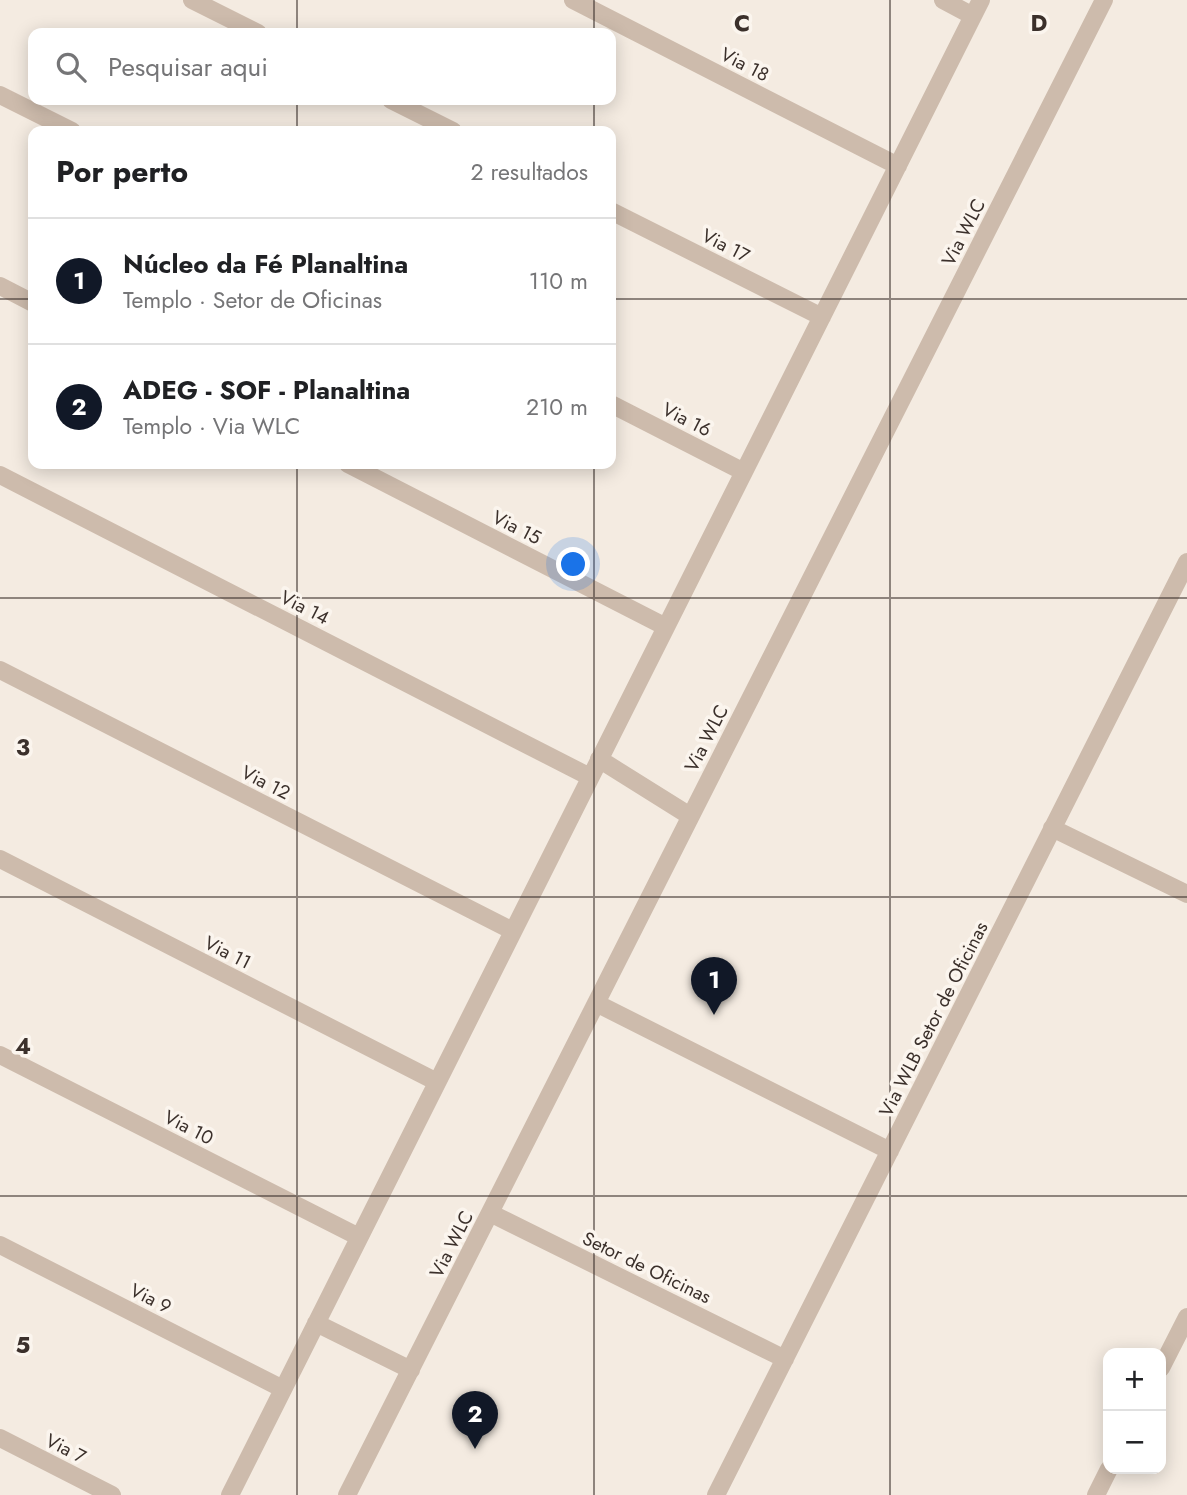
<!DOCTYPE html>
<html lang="pt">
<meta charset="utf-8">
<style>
body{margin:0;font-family:Jost,sans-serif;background:#f6f6f6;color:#202124}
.controls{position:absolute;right:21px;bottom:21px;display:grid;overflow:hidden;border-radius:14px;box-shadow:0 4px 18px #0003}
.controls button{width:63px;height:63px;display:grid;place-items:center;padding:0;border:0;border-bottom:2px solid #e0e0e0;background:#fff;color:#202124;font:35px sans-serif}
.you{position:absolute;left:574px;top:565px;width:24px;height:24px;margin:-18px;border:5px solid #fff;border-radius:50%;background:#1a73e8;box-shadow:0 0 0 10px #1a73e833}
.badge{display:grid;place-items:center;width:46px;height:46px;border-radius:50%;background:#111827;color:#fff;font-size:23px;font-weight:700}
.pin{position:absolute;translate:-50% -58px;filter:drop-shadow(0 2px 4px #0008)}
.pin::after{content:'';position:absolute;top:37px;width:24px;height:21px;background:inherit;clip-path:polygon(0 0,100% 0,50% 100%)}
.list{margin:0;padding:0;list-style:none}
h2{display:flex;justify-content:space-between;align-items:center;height:91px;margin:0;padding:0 28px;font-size:30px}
h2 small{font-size:23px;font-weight:400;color:#757577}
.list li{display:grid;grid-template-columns:46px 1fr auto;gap:21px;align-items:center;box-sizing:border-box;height:126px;padding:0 28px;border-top:2px solid #e0e0e0}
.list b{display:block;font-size:26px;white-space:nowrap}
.list p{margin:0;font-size:23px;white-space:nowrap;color:#757577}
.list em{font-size:23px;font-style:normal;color:#757577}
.icon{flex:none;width:38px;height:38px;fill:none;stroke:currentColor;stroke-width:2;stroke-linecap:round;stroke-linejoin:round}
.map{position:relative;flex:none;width:1187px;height:1495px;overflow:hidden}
.search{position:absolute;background:#fff;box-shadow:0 4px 18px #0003;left:28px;top:28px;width:588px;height:77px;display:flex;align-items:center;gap:18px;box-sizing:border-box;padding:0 24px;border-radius:14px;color:#757577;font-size:26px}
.panel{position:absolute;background:#fff;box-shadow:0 4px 18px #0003;left:28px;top:126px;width:588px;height:343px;border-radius:14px}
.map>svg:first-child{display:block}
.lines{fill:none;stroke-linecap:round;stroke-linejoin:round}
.minor{stroke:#cdbbac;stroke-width:18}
.grid{fill:none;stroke:#3b302b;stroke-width:2;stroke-opacity:0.55}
.labels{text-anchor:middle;stroke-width:7;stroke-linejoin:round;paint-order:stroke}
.street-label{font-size:19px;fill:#3b302b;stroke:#fbf5ee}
.grid-label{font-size:23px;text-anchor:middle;font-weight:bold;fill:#3b302b;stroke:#fbf5ee;stroke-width:7;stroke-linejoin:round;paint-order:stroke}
</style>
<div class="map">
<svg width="1187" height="1495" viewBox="0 0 1187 1495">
<rect width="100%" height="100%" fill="#f4ebe1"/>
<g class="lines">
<!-- minor -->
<path class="minor" d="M192 0 258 33
M573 0 898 166
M943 0 973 16
M0 95 72 131
M391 100 453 131
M611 211 822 317
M0 286 33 303
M611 404 744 472
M348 464 666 627
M0 475 590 777
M0 670 513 931
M599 759 690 816
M1052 828 1187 894
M0 859 437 1082
M596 1003 890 1151
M0 1055 359 1237
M490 1213 785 1359
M0 1245 283 1389
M316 1323 411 1370
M1161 1368 1187 1317
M0 1438 112 1495
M230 1495 981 0
M347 1495 1104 0
M716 1495 1187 562
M1096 1495 1109 1469"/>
</g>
<!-- grid -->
<path class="grid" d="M297 0V33M594 0V33M890 0V1495M297 100V131M594 100V131M0 299H33M611 299H1187M297 464V1495M594 464V1495M0 598H1187M0 897H1187M0 1196H1187"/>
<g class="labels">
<!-- street labels -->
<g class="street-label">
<text transform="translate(745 64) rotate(27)" y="7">Via 18</text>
<text transform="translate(963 232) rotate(-63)" y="7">Via WLC</text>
<text transform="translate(726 245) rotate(27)" y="7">Via 17</text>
<text transform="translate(687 419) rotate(27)" y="7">Via 16</text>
<text transform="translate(517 527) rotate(27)" y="7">Via 15</text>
<text transform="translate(305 607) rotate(27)" y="7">Via 14</text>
<text transform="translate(706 738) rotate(-63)" y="7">Via WLC</text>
<text transform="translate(266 782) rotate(27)" y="7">Via 12</text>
<text transform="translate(228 952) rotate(27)" y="7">Via 11</text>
<text transform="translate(933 1019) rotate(-63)" y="7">Via WLB Setor de Oficinas</text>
<text transform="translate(189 1127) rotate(27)" y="7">Via 10</text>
<text transform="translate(451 1244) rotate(-63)" y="7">Via WLC</text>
<text transform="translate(647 1267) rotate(26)" y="7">Setor de Oficinas</text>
<text transform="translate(151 1298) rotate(27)" y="7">Via 9</text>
<text transform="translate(66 1448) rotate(27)" y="7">Via 7</text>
</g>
</g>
<g class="grid-label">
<text x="742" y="31">C</text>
<text x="1039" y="31">D</text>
<text x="23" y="755">3</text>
<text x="23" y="1054">4</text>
<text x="23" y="1353">5</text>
</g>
</svg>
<div class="controls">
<button>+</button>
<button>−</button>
</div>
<div class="you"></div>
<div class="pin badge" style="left:714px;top:1015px">1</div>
<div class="pin badge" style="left:475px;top:1449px">2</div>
<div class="search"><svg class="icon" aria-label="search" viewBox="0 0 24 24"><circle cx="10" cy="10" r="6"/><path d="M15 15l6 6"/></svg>Pesquisar aqui</div>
<section class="panel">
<h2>Por perto<small>2 resultados</small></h2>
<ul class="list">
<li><span class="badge">1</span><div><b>Núcleo da Fé Planaltina</b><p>Templo · Setor de Oficinas</p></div><em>110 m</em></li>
<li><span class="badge">2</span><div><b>ADEG - SOF - Planaltina</b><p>Templo · Via WLC</p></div><em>210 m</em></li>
</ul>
</section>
</div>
